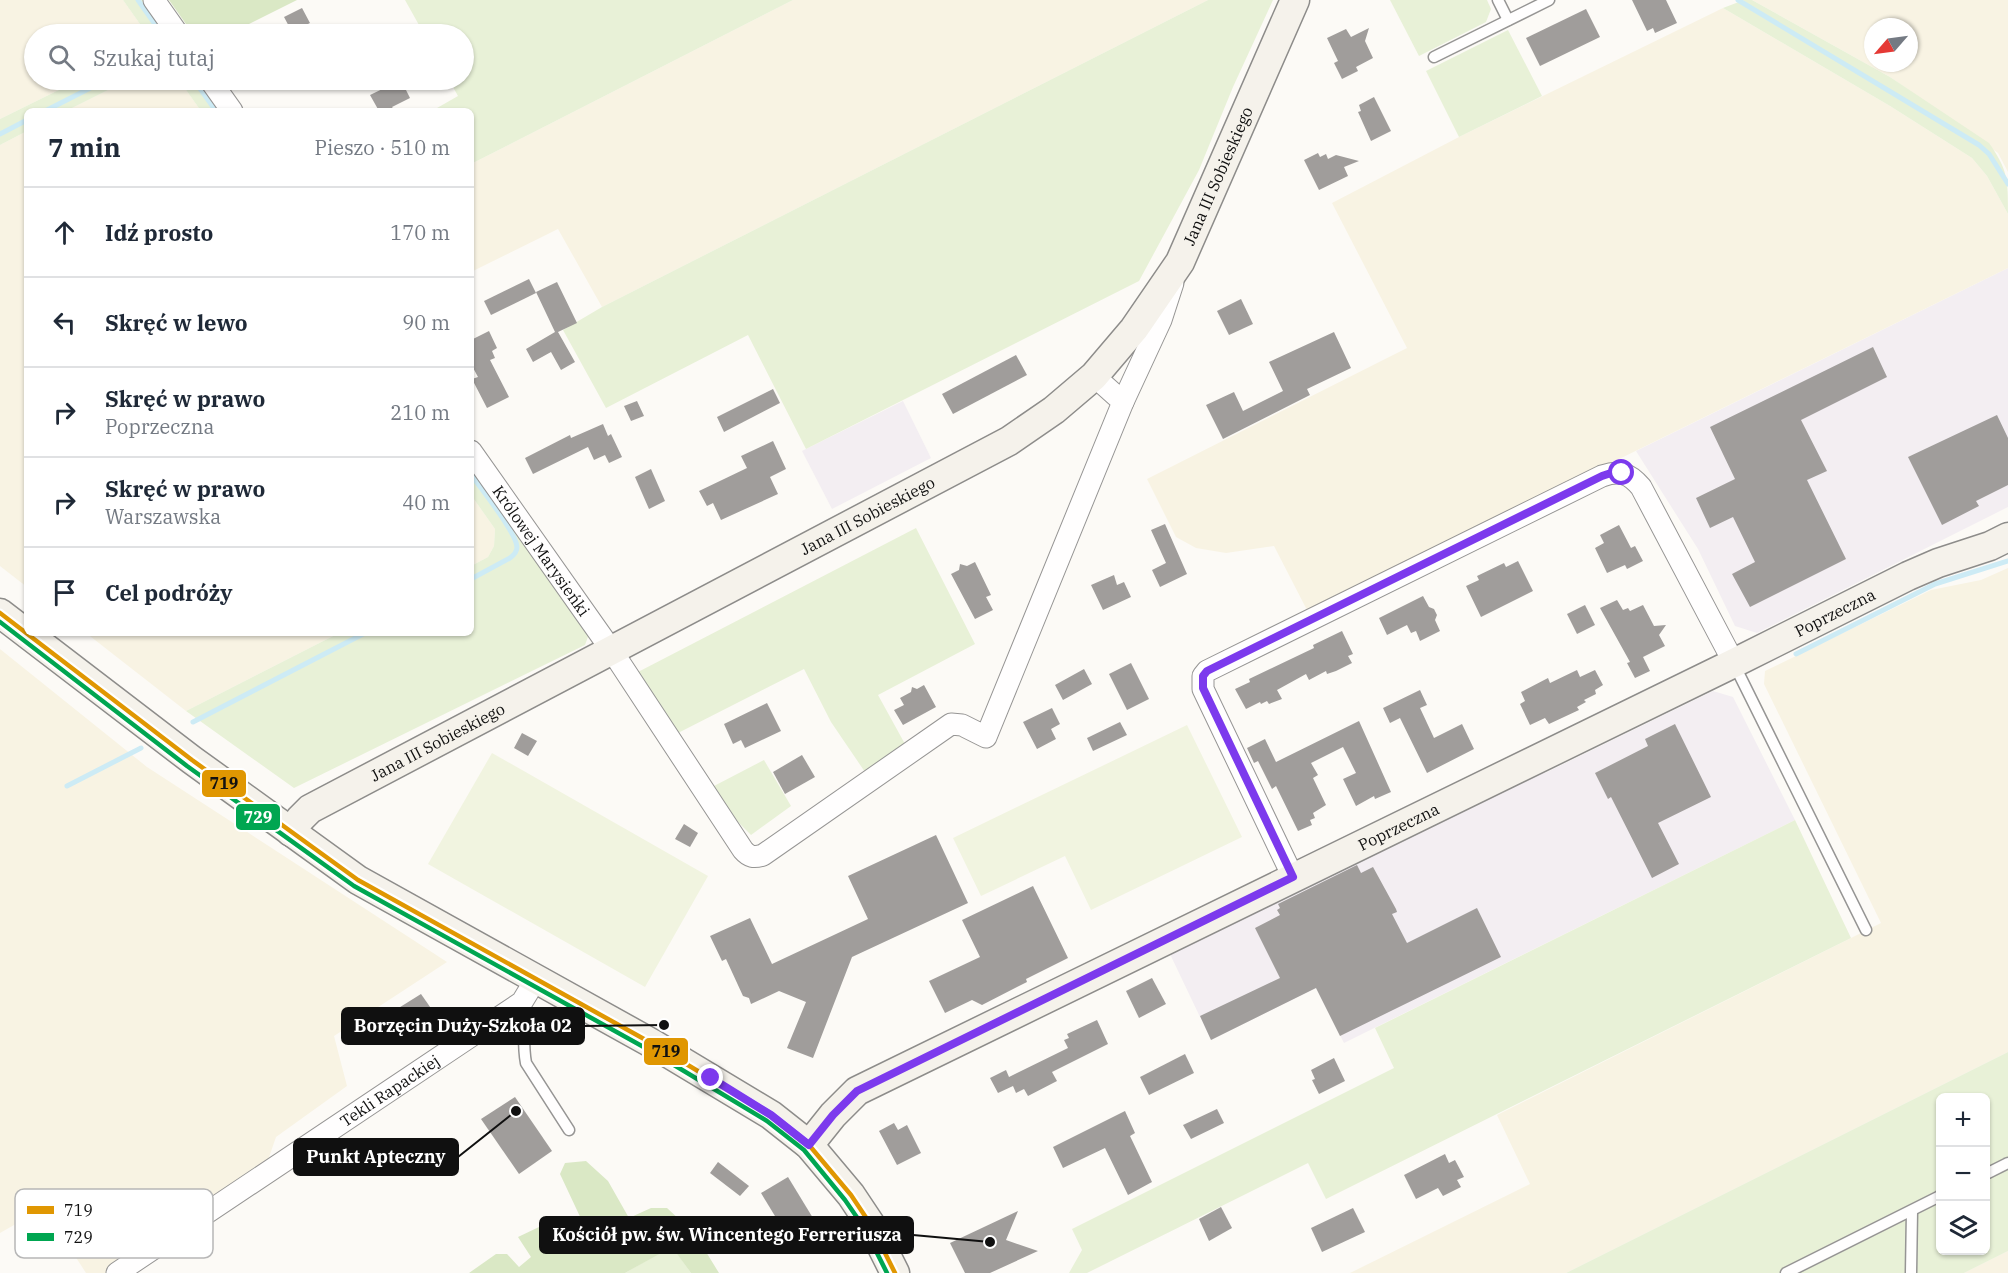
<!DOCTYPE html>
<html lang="pl">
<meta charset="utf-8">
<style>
:root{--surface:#fff;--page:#f2f2f3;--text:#1f2937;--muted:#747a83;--line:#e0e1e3}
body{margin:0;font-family:"IBM Plex Serif",serif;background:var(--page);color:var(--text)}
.controls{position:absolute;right:18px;bottom:18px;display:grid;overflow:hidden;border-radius:9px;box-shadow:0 2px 4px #0004}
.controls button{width:54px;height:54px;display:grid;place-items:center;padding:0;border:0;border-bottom:2px solid var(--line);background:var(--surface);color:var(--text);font:30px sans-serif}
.compass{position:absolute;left:1864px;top:18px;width:54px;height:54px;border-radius:50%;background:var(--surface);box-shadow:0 2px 4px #0004;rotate:242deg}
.stop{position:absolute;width:18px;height:18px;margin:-14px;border:4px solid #7c3aed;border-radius:50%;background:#fff}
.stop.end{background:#7c3aed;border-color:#fff;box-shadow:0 2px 6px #0008}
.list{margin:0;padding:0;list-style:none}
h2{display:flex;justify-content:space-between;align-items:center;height:78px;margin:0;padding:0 24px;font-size:26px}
h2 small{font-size:20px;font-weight:400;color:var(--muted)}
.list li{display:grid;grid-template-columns:39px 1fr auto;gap:18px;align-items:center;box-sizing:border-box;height:90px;padding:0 24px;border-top:2px solid var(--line)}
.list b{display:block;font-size:22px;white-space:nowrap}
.list p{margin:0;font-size:20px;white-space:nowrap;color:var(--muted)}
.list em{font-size:20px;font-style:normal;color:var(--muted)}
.icon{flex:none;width:33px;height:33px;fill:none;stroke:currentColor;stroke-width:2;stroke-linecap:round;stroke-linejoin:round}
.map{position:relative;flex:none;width:2008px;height:1273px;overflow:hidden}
.search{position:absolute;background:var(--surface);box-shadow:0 2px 4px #0004;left:24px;top:24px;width:450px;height:66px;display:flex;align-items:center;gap:15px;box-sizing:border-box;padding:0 21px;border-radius:33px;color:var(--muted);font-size:22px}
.panel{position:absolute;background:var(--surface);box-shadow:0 2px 4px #0004;left:24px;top:108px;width:450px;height:528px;border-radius:9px}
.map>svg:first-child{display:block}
.industrial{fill:#f3eef2}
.farmland{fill:#f8f3e3;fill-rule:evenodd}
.green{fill:#e8f1d7;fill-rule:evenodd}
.forest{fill:#dae8c5}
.pitch{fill:#f1f4e0}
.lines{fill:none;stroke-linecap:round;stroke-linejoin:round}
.stream{stroke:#cdebf5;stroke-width:5}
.building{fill:#a09d9b}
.lane-casing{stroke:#969594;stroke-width:13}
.street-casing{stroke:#969594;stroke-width:23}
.secondary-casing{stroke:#8d8c8a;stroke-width:31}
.lane{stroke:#fffefe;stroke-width:10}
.street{stroke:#fffefe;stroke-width:21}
.secondary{stroke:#f5f2eb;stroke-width:28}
.bus-1-casing{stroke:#fff;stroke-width:9}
.bus-2-casing{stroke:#fff;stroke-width:9}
.bus-1{stroke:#e09702;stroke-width:4.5}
.bus-2{stroke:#00a651;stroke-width:4.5}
.route{stroke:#7c3aed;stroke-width:8}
.labels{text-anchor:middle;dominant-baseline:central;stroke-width:6;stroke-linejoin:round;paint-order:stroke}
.street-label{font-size:16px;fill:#101010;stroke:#fff}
.key{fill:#fff;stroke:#b7b7b7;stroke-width:1.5}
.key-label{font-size:16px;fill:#101010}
.leader{fill:none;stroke:#101010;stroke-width:2}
.callout-dot{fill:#101010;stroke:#fff;stroke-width:2}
.callout{fill:#101010;stroke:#101010;stroke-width:2}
.callout-label{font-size:18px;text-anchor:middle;font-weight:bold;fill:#fff}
.line-badge{stroke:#fff;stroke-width:2}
.badge-label{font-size:16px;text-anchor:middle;font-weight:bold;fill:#fff}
.pale-badge-label{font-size:16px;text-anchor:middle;font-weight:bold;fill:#111}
</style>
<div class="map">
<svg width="2008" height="1273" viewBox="0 0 2008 1273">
<rect width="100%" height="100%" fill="#fcfaf6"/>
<!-- industrial -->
<g class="industrial">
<path d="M2008 268V507L1757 633 1735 626 1698 549 1636 451Z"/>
<path d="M903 401 931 458 832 509 802 451Z"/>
<path d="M1713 691 1733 697 1795 820 1344 1043 1316 988 1211 1040 1169 952 1543 771 1545 773Z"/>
</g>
<!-- farmland -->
<g class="farmland">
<path d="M0 0H123L147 34H34V80H79L0 119Z"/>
<path d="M793 0H1208L602 307 558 229 471 272V164Z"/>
<path d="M1752 0H2008V172L1998 153 1890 77ZM1873 27H1909V63H1873Z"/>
<path d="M1723 8 1890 106 1972 158 1987 176 2008 214V268L1308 612 1274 546 1226 553 1196 548 1176 537 1147 479 1407 348 1332 203 1459 137Z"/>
<path d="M128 80H179L201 111H66Z"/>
<path d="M27 131V587L0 566V145Z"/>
<path d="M471 495 495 529 494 546 488 557 471 566Z"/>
<path d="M2008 568V1052L1566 1273H1350L1530 1184 1497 1115 1881 923 1764 684 1765 671 1931 590 1981 580Z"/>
<path d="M86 633H339L186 711Z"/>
<path d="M0 649 147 767 447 962 334 1036 347 1086 276 1137 266 1166 105 1273H86L44 1208 0 1233Z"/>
<path d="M2008 1251V1273H1964Z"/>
</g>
<!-- green -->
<g class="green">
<path d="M123 0H145L169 34H147Z"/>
<path d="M405 0H793L471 164V111H439L437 108 458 96 449 80H464V34H424Z"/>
<path d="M1208 0H1273L1233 87 1199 170 1139 281 806 449 748 335 606 408 563 330 602 307Z"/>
<path d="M1390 0H1487L1491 9 1486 22 1419 56Z"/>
<path d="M1744 0H1752L1890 77 1989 143C2008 170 2008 180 2008 214L1987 176 1972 158 1890 106 1723 8Z"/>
<path d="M1508 30 1542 96 1459 137 1426 71Z"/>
<path d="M79 80H128L66 111H27V131L0 145V119Z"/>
<path d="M179 80H201L223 111H201Z"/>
<path d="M471 464 589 634 585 645 294 788 186 711 339 633H471V566L488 557 494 546 495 529 471 495Z"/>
<path d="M916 528 975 644 878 695 905 744 865 772 831 722 804 669 678 733 640 678 638 672Z"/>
<path d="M764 760 791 806 751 835 738 822 714 786Z"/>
<path d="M1795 820 1851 938 1326 1199 1308 1163 1087 1273H1069L1082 1250 1072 1229 1394 1068 1375 1028Z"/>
<path d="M2008 1052V1251L1964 1273H1566ZM1940 1098H1986V1250H1940Z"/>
<path d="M672 1246 691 1273H625Z"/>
</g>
<!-- forest -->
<g class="forest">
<path d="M169 0H297L229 34H193Z"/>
<path d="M586 1161 608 1181 629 1218 651 1208H667L695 1234 719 1273H691L672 1247 625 1273H469L496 1254H507L519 1267 531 1257 518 1237 539 1227 554 1238 575 1235 586 1246 595 1235 583 1223 560 1174 565 1163Z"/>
</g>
<!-- pitch -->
<g class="pitch">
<path d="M1187 725 1242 837 1091 910 1065 856 981 896 953 838Z"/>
<path d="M492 753 708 876 645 987 428 864Z"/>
</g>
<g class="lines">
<!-- stream -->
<g class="stream">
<path d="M138 0 162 34"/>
<path d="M1738 0 1979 145 1989 154 2008 184"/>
<path d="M194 80 216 111"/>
<path d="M45 111 106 80"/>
<path d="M0 134 27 120"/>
<path d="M471 474C481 489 516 532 517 547 517 552 514 555 510 558L471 579"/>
<path d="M1796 654 1935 584 2008 561"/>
<path d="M193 722 365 633"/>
<path d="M67 786 141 748"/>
</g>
</g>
<!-- building -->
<g class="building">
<path d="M1632 0H1666L1677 23 1655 33 1653 28 1647 31Z"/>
<path d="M302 8 310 23 292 32 284 17Z"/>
<path d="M1586 9 1600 37 1540 66 1526 38Z"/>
<path d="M1369 28 1365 41 1373 58 1356 67 1358 71 1342 79 1334 63 1338 61 1327 38 1346 29 1351 37Z"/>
<path d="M401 80 410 98 392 107 395 111H379L370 95Z"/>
<path d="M1374 97 1391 131 1371 141 1358 112 1361 111 1359 105Z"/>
<path d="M1318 153 1320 157 1326 154 1328 159 1336 155 1359 161 1344 167 1348 176 1319 190 1304 160Z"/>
<path d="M529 279 536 293 491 315 484 301Z"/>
<path d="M557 282 577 323 558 332 575 362 561 370 551 352 533 362 526 349 555 332 536 292Z"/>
<path d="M1241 299 1253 324 1229 335 1217 311Z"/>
<path d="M489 331 497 348 492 351 495 358 490 360 509 397 487 408 472 379 478 377 471 364V340Z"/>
<path d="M1334 332 1351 368 1307 389 1310 395 1223 439 1206 405 1234 392 1243 411 1283 391 1269 362Z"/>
<path d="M1873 347 1887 377 1801 420 1827 471 1807 480 1846 559 1750 607 1732 574 1755 562 1733 517 1710 528 1696 498 1735 479 1710 427Z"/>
<path d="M1016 355 1027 375 953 414 942 394Z"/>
<path d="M773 389 780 403 724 432 717 417Z"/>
<path d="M637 401 644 416 631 421 624 406Z"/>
<path d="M1997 415 2008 438V485L1976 501 1979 506 1942 525 1908 457Z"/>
<path d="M603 424 608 436 611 434 622 457 609 463 605 455 594 460 588 447 533 474 525 458 570 435 571 438Z"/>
<path d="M773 441 786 469 770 477 778 494 721 520 713 503 707 506 699 491 747 468 741 456Z"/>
<path d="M651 469 665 501 649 509 635 477Z"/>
<path d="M1165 524 1187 574 1160 587 1152 570 1166 563 1151 530Z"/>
<path d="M1619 525 1631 548 1635 546 1643 561 1627 569 1625 565 1607 573 1595 548 1604 543 1600 535Z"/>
<path d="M1518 561 1533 591 1481 617 1466 586 1479 580 1477 576 1504 563 1506 567Z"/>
<path d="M975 562 991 595 986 597 993 610 975 619 951 574 959 570 960 564 967 566Z"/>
<path d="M1114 575 1117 585 1124 582 1131 597 1103 610 1091 585Z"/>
<path d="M1423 596 1429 607 1434 609 1437 615 1435 620 1440 631 1420 641 1416 631 1411 633 1407 625 1387 635 1379 618Z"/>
<path d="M1617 600 1623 610 1628 608 1630 611 1643 605 1654 626 1666 625 1659 635 1665 646 1643 657 1650 671 1635 678 1627 663 1630 662 1600 608Z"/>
<path d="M1585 605 1595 625 1577 634 1567 614Z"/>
<path d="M1342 631 1353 654 1348 656 1352 663 1336 671 1327 674 1326 671 1309 680 1306 674 1277 690 1282 699 1269 704 1267 701 1261 704 1260 702 1246 709 1235 689 1250 682 1249 679 1314 648 1313 645Z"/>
<path d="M1131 663 1149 699 1127 710 1109 674Z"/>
<path d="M1084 669 1092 684 1063 700 1055 685Z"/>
<path d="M1577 670 1580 677 1595 670 1603 685 1595 690 1596 694 1584 700 1586 702 1577 707 1579 710 1549 724 1545 718 1530 725 1520 704 1525 701 1521 692 1548 678 1550 683Z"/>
<path d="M924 685 936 707 903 725 894 710 904 705 900 698 911 692 912 687 917 689Z"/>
<path d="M1420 690 1427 705 1420 708 1434 738 1462 724 1474 749 1427 773 1400 718 1390 723 1383 708Z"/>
<path d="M767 703 781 731 745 748 741 740 733 744 724 724Z"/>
<path d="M1052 708 1060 724 1051 729 1056 739 1037 749 1023 722Z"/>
<path d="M1359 721 1391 792 1375 799 1374 796 1356 806 1343 779 1356 773 1343 747 1311 763 1318 775 1313 778 1326 805 1313 813 1315 818 1310 820 1312 825 1298 831 1276 786 1272 789 1258 761 1254 763 1247 748 1265 739 1276 762Z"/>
<path d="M1120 722 1127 735 1093 751 1087 738Z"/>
<path d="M1675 724 1711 797 1658 823 1679 864 1652 878 1611 797 1608 799 1595 773 1648 746 1645 739Z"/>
<path d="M522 733 537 741 528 756 514 748Z"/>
<path d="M802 755 815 777 785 794 773 772Z"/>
<path d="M684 824 698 833 690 847 675 839Z"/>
<path d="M936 835 968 903 852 957 813 1058 787 1048 806 1002 779 991 751 1004 749 998 743 996 726 959 722 961 710 936 750 918 772 964 868 919 848 876Z"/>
<path d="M1357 865 1361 873 1373 867 1396 909 1397 912 1392 914 1407 943 1477 908 1501 957 1340 1036 1316 988 1211 1040 1200 1016 1280 978 1255 928 1280 915 1277 910 1280 908 1278 904Z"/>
<path d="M1033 886 1068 958 1026 979 1027 982 982 1005 972 1000 945 1013 929 981 980 957 962 920Z"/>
<path d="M1152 978 1166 1004 1139 1018 1126 991Z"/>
<path d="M421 994 435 1014 394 1040 381 1019Z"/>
<path d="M1097 1020 1108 1044 1052 1072 1057 1081 1028 1096 1024 1089 1016 1093 1013 1086 998 1093 990 1078 1006 1070 1009 1077 1068 1048 1064 1040 1069 1038 1067 1034Z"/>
<path d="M1185 1054 1194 1073 1149 1095 1140 1077Z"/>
<path d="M1334 1058 1345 1081 1319 1094 1312 1080 1315 1079 1311 1070Z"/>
<path d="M515 1097 552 1151 519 1174 481 1119Z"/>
<path d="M1217 1109 1224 1123 1191 1139 1183 1125Z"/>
<path d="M1125 1111 1135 1133 1130 1136 1152 1182 1128 1195 1105 1148 1063 1168 1053 1147Z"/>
<path d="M894 1123 898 1130 907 1125 921 1153 897 1165 879 1131Z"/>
<path d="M1445 1154 1449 1163 1455 1160 1464 1177 1457 1180 1461 1187 1443 1196 1438 1188 1416 1199 1404 1175Z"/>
<path d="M718 1162 749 1186 740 1196 710 1173Z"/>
<path d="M788 1177 816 1223 789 1239 761 1193Z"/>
<path d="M1221 1207 1232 1228 1209 1241 1199 1219Z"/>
<path d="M1353 1208 1365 1232 1322 1252 1311 1228Z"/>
<path d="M1018 1211 1006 1240 1038 1251 990 1273H965L950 1243Z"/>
</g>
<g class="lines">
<defs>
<g id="lane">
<path d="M1498 0 1508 20"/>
<path d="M1434 57 1549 0"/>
<path d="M1734 664 1866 930"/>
<path d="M522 1002C526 1022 522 1043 526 1063L569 1130"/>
<path d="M1986 1174 2008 1163"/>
<path d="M1786 1273 1940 1196"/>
<path d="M1911 1273 1912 1211"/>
</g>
<g id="street">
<path d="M154 0 178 34"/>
<path d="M210 80 232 111"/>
<path d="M1123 402 1161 320 1173 283"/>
<path id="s1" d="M471 451 612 651 743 850C749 857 754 858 763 855L951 724 962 725 986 737 1123 402 1094 376"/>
<path d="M1293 877 1203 689V676L1207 671 1602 476C1620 470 1629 473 1641 487L1734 663"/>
<path id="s2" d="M117 1273 522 1002 536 979"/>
</g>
<g id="secondary">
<path d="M0 613 192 760 358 880 653 1044 771 1115 809 1145 851 1195 871 1225 895 1273"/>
<path id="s3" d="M291 832 300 819 310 809 1009 441 1054 410 1094 376 1134 329 1180 262 1295 0"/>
<path id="s4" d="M809 1145 833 1115 857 1091 1734 663 1908 576 1938 563 1990 546 2008 537"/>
</g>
</defs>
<!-- lane casing -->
<use href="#lane" class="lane-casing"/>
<!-- street casing -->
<use href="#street" class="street-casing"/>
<!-- secondary casing -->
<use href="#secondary" class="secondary-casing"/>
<!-- lane -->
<use href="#lane" class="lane"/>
<!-- street -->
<use href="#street" class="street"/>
<!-- secondary -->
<use href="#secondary" class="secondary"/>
<defs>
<path id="bus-1" d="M0 613 192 760 358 880 653 1044 771 1115 809 1145 851 1195 871 1225 895 1273"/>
<path id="bus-2" d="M0 622 187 766 354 886 649 1050 767 1121 804 1150 845 1200 865 1229 887 1273"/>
</defs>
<!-- bus-1 casing -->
<use href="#bus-1" class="bus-1-casing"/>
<!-- bus-2 casing -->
<use href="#bus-2" class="bus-2-casing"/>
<!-- bus-1 -->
<use href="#bus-1" class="bus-1"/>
<!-- bus-2 -->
<use href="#bus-2" class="bus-2"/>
</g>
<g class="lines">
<!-- route -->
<path class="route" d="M711 1078 771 1115 809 1145 833 1115 857 1091 1293 877 1203 688V676L1207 671 1602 476 1614 472 1622 473"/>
</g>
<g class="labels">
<!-- street labels -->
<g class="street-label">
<text stroke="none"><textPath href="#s3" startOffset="1164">Jana III Sobieskiego</textPath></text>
<text stroke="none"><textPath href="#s3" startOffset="660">Jana III Sobieskiego</textPath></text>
<text stroke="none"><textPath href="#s1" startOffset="122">Królowej Marysieńki</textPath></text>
<text stroke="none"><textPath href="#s4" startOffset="1161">Poprzeczna</textPath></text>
<text stroke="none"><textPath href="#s3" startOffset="174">Jana III Sobieskiego</textPath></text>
<text stroke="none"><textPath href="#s4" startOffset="675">Poprzeczna</textPath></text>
<text stroke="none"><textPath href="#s2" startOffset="328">Tekli Rapackiej</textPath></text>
</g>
</g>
<!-- legend -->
<rect x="15" y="1189" width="198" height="69" rx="9" class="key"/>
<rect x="27" y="1206" width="27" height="8" fill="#e09702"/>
<rect x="27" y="1233" width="27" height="8" fill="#00a651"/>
<g class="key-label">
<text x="64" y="1216">719</text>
<text x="64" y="1243">729</text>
</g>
<!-- callouts -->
<path class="leader" d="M664 1025L584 1026M516 1111L458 1157M990 1242L913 1235"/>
<g class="callout-dot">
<circle cx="664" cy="1025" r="6"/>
<circle cx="516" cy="1111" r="6"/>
<circle cx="990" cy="1242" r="6"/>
</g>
<g class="callout">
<rect x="342" y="1008" width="242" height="36" rx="6"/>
<rect x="294" y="1139" width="164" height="36" rx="6"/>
<rect x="540" y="1217" width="373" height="36" rx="6"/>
</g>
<g class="callout-label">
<text x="463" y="1032">Borzęcin Duży-Szkoła 02</text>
<text x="376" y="1163">Punkt Apteczny</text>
<text x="727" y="1241">Kościół pw. św. Wincentego Ferreriusza</text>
</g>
<g class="line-badge">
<rect x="201" y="769" width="46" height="29" rx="6" fill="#e09702"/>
<rect x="235" y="803" width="46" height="28" rx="6" fill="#00a651"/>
<rect x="643" y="1037" width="46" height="29" rx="6" fill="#e09702"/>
</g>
<g class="badge-label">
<text x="258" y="823">729</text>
</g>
<g class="pale-badge-label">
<text x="224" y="789">719</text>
<text x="666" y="1057">719</text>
</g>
</svg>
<div class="controls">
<button>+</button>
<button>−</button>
<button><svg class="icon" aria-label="layers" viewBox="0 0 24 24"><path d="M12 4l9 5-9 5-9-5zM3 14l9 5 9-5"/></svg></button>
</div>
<svg class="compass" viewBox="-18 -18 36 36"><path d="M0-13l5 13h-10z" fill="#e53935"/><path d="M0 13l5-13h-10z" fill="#747a83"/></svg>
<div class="stop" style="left:1622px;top:473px"></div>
<div class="stop end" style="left:711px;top:1078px"></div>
<div class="search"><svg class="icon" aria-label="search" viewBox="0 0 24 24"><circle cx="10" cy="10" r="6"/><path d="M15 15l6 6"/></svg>Szukaj tutaj</div>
<section class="panel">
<h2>7 min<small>Pieszo · 510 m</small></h2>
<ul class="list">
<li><svg class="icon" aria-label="ahead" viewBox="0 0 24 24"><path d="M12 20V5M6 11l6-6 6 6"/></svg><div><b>Idź prosto</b></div><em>170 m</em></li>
<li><svg class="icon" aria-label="left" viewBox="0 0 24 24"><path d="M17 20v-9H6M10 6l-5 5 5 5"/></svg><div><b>Skręć w lewo</b></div><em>90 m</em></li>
<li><svg class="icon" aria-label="right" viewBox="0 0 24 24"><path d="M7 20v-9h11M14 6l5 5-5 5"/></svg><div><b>Skręć w prawo</b><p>Poprzeczna</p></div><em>210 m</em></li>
<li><svg class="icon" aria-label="right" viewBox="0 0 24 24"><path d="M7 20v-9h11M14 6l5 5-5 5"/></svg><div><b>Skręć w prawo</b><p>Warszawska</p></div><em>40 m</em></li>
<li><svg class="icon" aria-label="arrive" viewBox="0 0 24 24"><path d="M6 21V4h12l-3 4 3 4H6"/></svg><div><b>Cel podróży</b></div></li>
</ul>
</section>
</div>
